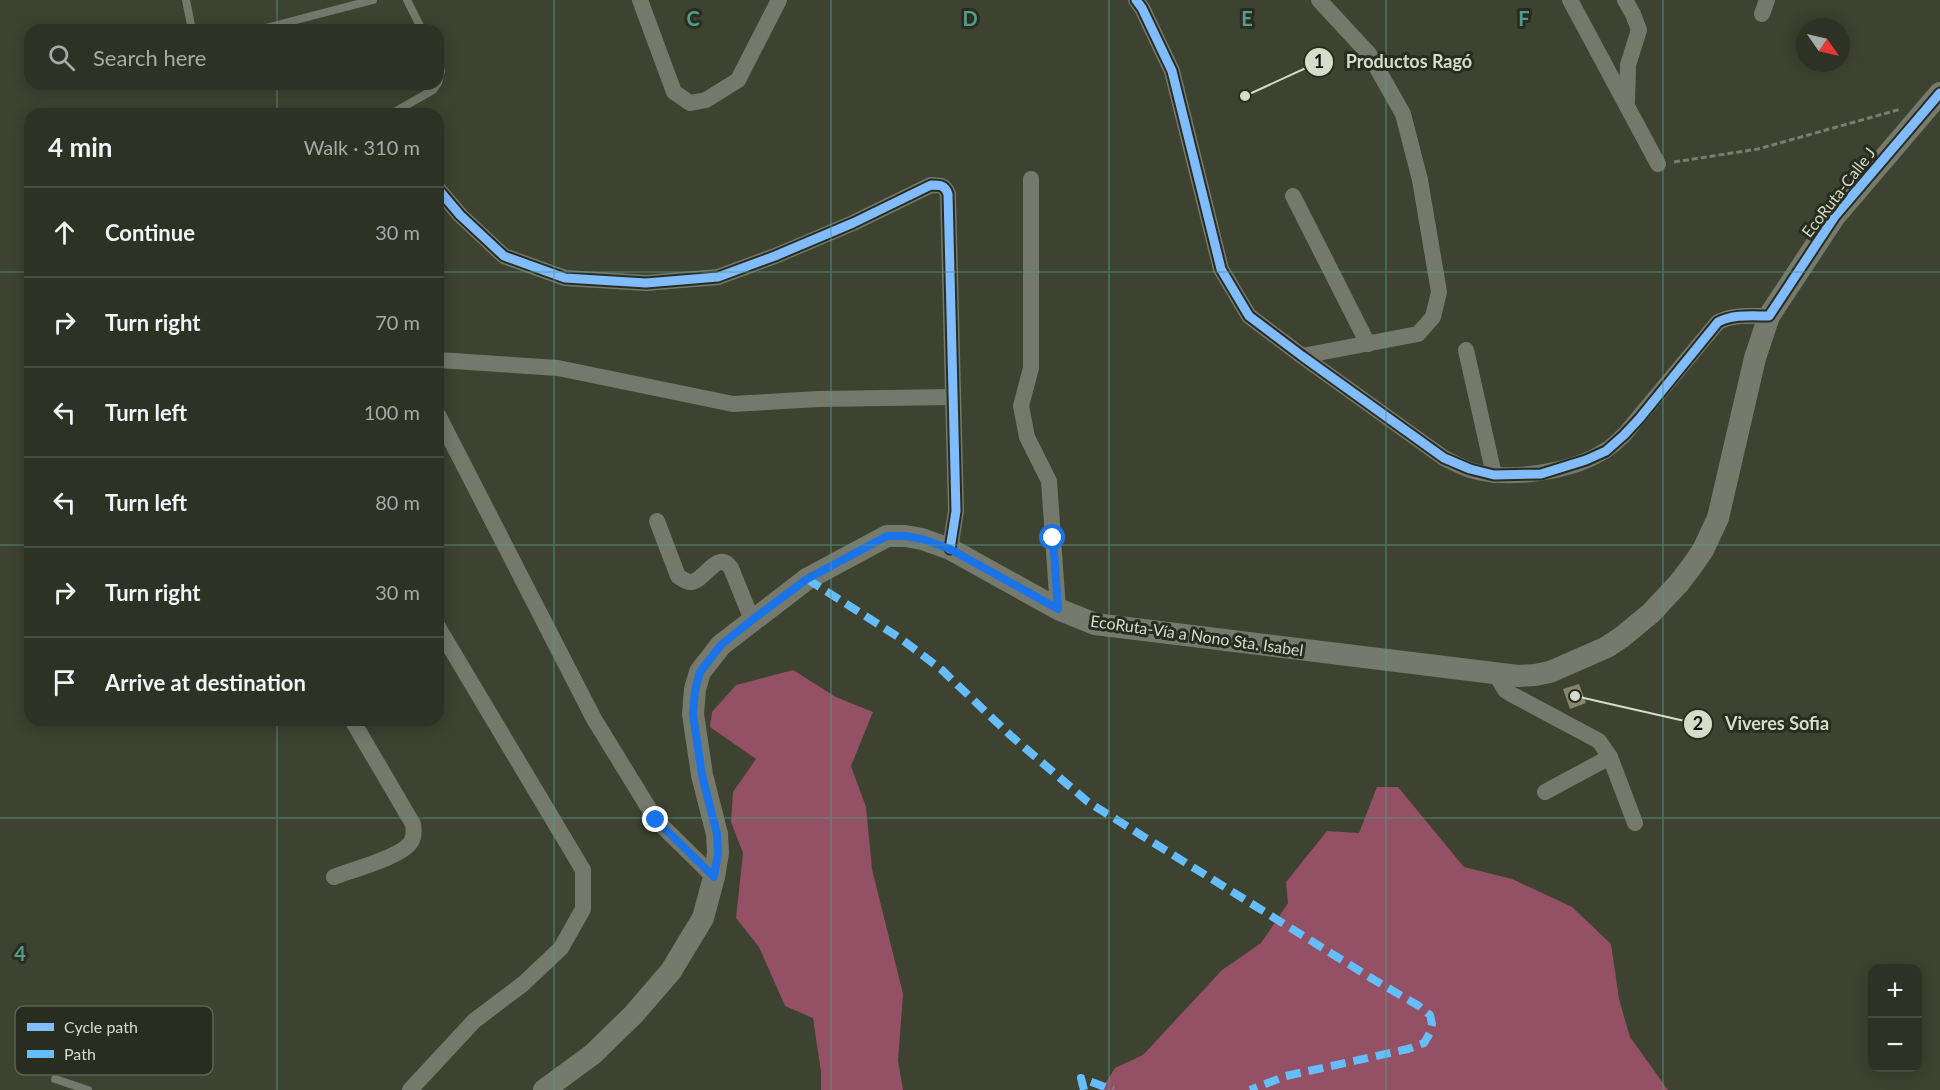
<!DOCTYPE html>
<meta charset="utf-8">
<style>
:root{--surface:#2e3224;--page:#3a3e31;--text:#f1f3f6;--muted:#a7aaa6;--line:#494d41}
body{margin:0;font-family:Lato,sans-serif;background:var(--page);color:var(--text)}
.controls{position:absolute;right:18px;bottom:18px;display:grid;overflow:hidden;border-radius:12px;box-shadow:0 3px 15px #0003}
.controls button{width:54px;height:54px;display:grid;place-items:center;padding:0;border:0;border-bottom:2px solid var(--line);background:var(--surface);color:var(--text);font:30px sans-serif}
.compass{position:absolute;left:1796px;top:18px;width:54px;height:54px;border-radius:50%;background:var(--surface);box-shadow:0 3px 15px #0003;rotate:124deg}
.stop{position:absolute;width:18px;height:18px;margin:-14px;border:4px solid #1a73e8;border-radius:50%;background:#fff}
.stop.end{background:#1a73e8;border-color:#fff;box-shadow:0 2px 6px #0008}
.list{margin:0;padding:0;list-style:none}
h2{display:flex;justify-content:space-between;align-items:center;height:78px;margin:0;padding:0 24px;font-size:26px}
h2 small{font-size:20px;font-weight:400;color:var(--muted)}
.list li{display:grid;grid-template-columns:39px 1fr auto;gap:18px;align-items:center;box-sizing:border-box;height:90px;padding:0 24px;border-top:2px solid var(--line)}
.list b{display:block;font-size:22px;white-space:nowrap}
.list em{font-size:20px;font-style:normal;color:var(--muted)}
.icon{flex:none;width:33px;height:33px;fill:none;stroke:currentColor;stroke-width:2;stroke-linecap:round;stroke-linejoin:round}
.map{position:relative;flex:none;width:1940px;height:1090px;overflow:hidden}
.search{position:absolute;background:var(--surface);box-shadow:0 3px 15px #0003;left:24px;top:24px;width:420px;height:66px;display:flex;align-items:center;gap:15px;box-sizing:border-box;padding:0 21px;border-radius:18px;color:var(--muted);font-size:22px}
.panel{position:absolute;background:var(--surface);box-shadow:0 3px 15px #0003;left:24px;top:108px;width:420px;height:618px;border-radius:18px}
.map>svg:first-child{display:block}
.forest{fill:#945064}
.building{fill:#87866d}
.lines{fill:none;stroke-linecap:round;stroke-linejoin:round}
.path{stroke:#7a7e72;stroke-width:3;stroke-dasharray:6 3;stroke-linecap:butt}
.lane{stroke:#75796c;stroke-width:8}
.street{stroke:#75796c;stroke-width:16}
.secondary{stroke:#767a6c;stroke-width:22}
.quiet{stroke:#66bdfb;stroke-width:8;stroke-dasharray:15 8;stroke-linecap:butt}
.cycleway-casing{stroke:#292d1f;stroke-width:13}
.cycleway{stroke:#80bcff;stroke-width:9}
.route{stroke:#1a73e8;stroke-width:8}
.grid{fill:none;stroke:#559a8e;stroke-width:1.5;stroke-opacity:0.55}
.labels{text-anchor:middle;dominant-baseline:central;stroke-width:6;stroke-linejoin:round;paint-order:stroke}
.street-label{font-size:16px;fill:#d7dcca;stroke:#292d1f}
.key{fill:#292d1f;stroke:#5d6252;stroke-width:1.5}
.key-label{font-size:16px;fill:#d7dcca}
.grid-label{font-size:20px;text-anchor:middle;font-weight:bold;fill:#559a8e;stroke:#292d1f;stroke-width:6;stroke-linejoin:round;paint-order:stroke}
.leader{fill:none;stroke:#d7dcca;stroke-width:2}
.callout-dot{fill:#d7dcca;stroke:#292d1f;stroke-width:2}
.mark-label{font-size:18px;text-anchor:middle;font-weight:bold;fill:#111}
.callout-label{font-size:18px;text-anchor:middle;font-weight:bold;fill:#d7dcca;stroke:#292d1f;stroke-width:6;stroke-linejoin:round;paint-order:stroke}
</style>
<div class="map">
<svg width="1940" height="1090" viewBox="0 0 1940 1090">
<rect width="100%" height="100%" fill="#3e4230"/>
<!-- forest -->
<g class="forest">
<path d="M793 670 836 697 873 712 851 766 866 807 872 869 903 994 898 1061 903 1090H821V1072L813 1018 785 1006 759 947 736 918 743 853 731 822 733 792 756 759 710 727 712 712 736 685Z"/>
<path d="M1377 787H1398L1464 867 1512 879 1572 907 1611 944 1619 999 1630 1037 1668 1090H1101L1115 1068 1143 1055 1222 970 1261 943 1288 903 1286 882 1327 831 1359 833Z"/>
</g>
<!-- building -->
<path class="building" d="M1579 684 1586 703 1570 709 1563 689Z"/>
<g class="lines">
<!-- path -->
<path class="path" d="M1674 162 1758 149 1901 109"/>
<!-- lane -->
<g class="lane">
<path d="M186 0 192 30"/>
<path d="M407 0 422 30"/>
<path d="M258 30 373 0"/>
<path d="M438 64 441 71 438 83"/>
<path d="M391 114 433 90 437 84"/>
<path d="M55 1079 88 1090"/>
</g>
<!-- street -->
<g class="street">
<path d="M640 0 674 92 690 103 706 100 738 80 779 0"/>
<path d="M1136 0 1142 8 1172 71 1221 269 1249 316 1302 356 1444 458C1452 462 1461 467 1470 470 1508 482 1573 472 1606 450 1613 446 1618 440 1624 435L1718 322C1734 314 1751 316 1769 316"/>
<path d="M1570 0 1658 164"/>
<path d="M1625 0 1633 14 1639 30 1628 65 1627 102"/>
<path d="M1762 14 1767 0"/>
<path d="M1031 179V368L1021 406 1027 437 1049 481 1058 609"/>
<path d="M438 189 460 215 504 256 565 278 646 283 718 277 775 256 853 223 931 185C940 185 945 185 948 194L956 511 950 549"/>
<path d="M1293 196 1368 344"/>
<path d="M1466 350 1494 475"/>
<path d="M1302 356 1418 334 1433 317 1439 292 1420 180 1403 114 1369 54 1319 0"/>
<path d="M438 360 558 368 733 404 819 399 953 397"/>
<path d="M438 415 594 719 656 820 714 877"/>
<path d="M657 521 678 576C682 579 686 582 691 582 706 580 717 549 731 568L752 620"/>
<path d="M1495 673 1505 690 1511 694 1599 741 1610 757 1635 823"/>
<path d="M1545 792 1610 757"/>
<path d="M334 877C351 870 402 857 411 842 414 837 414 830 413 824L352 720"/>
<path d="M410 1090 474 1021 523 984 561 948 583 909V870L438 627"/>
</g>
<!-- secondary -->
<path class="secondary" d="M544 1090 593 1054 634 1014 671 971 703 918 714 877 718 853 717 834 702 775 693 714 695 689 700 672 721 645 807 579 887 536H905L922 539 950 549 1058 609 1095 624 1518 676 1535 675 1550 672 1607 647 1622 637 1651 613 1679 583 1692 566 1703 550 1718 518 1755 358 1769 316 1835 216 1940 93"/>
<!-- quiet -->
<g class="quiet">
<path d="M807 579 900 638 942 670 1010 735 1088 802 1371 978 1419 1006 1430 1015 1432 1024 1430 1033 1424 1043 1408 1049 1286 1076 1250 1090"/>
<path d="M1084 1090 1081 1078 1113 1090"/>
</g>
<defs>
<g id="cycleway">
<path d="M1136 0 1142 8 1172 71 1221 269 1249 316 1302 356 1444 458 1470 469 1494 475 1541 474 1586 460 1606 451 1624 435 1639 419 1718 322C1734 314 1751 316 1769 316L1835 216 1940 93"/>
<path d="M438 189 460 215 504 256 565 278 646 283 718 277 775 256 853 223 931 185C940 185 945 185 948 194L956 511 950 549"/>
</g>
</defs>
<!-- cycleway casing -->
<use href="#cycleway" class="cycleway-casing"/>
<!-- cycleway -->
<use href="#cycleway" class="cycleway"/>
</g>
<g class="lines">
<!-- route -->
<path class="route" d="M656 820 714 877 718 853 717 834 702 775 693 714 695 690 700 672 721 645 752 620 807 579 887 536H905L922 539 950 549 1058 609 1053 538"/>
</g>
<!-- grid -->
<path class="grid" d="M277 0V30M554 0V1090M831 0V1090M1109 0V1090M1386 0V1090M1663 0V1090M277 84V114M0 272H30M438 272H1940M0 545H30M438 545H1940M277 720V1090M0 818H1940"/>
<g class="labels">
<!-- street labels -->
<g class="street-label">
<text transform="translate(1838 192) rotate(-52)">EcoRuta-Calle J</text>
<text transform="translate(1197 635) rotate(8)">EcoRuta-Vía a Nono Sta. Isabel</text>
</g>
</g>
<!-- legend -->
<rect x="15" y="1006" width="198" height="69" rx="9" class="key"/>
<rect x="27" y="1023" width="27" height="8" fill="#80bcff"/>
<rect x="27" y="1050" width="27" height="8" fill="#66bdfb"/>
<g class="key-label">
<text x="64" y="1033">Cycle path</text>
<text x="64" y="1060">Path</text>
</g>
<g class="grid-label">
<text x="693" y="26">C</text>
<text x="970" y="26">D</text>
<text x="1247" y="26">E</text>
<text x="1524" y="26">F</text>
<text x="20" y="961">4</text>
</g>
<!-- callouts -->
<path class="leader" d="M1245 96L1319 62M1575 696L1698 724"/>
<g class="callout-dot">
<circle cx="1245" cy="96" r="6"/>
<circle cx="1575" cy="696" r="6"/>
<circle cx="1319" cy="62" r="15"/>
<circle cx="1698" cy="724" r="15"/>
</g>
<g class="mark-label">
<text x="1319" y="68">1</text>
<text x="1698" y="730">2</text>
</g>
<g class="callout-label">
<text x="1409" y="68">Productos Ragó</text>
<text x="1777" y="730">Viveres Sofia</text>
</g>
</svg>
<div class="controls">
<button>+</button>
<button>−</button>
</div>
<svg class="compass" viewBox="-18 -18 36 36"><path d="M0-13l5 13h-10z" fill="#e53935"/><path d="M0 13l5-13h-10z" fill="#a7aaa6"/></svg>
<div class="stop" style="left:1053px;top:538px"></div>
<div class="stop end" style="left:656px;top:820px"></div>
<div class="search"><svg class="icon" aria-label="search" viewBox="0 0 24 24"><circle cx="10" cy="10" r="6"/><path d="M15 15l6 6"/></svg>Search here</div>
<section class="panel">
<h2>4 min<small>Walk · 310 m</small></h2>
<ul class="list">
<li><svg class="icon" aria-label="ahead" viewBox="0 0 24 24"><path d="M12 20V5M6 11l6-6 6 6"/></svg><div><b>Continue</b></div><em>30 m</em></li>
<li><svg class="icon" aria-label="right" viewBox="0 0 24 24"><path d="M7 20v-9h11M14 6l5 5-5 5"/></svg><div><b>Turn right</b></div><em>70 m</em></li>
<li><svg class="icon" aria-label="left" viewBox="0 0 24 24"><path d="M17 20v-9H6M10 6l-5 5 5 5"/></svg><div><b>Turn left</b></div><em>100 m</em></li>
<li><svg class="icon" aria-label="left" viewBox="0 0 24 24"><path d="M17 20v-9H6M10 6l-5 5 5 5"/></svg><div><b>Turn left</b></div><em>80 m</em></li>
<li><svg class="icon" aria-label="right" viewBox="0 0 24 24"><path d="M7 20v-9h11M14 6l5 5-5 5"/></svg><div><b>Turn right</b></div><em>30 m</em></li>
<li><svg class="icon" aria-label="arrive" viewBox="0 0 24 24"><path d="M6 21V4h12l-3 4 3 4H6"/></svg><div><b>Arrive at destination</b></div></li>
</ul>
</section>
</div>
